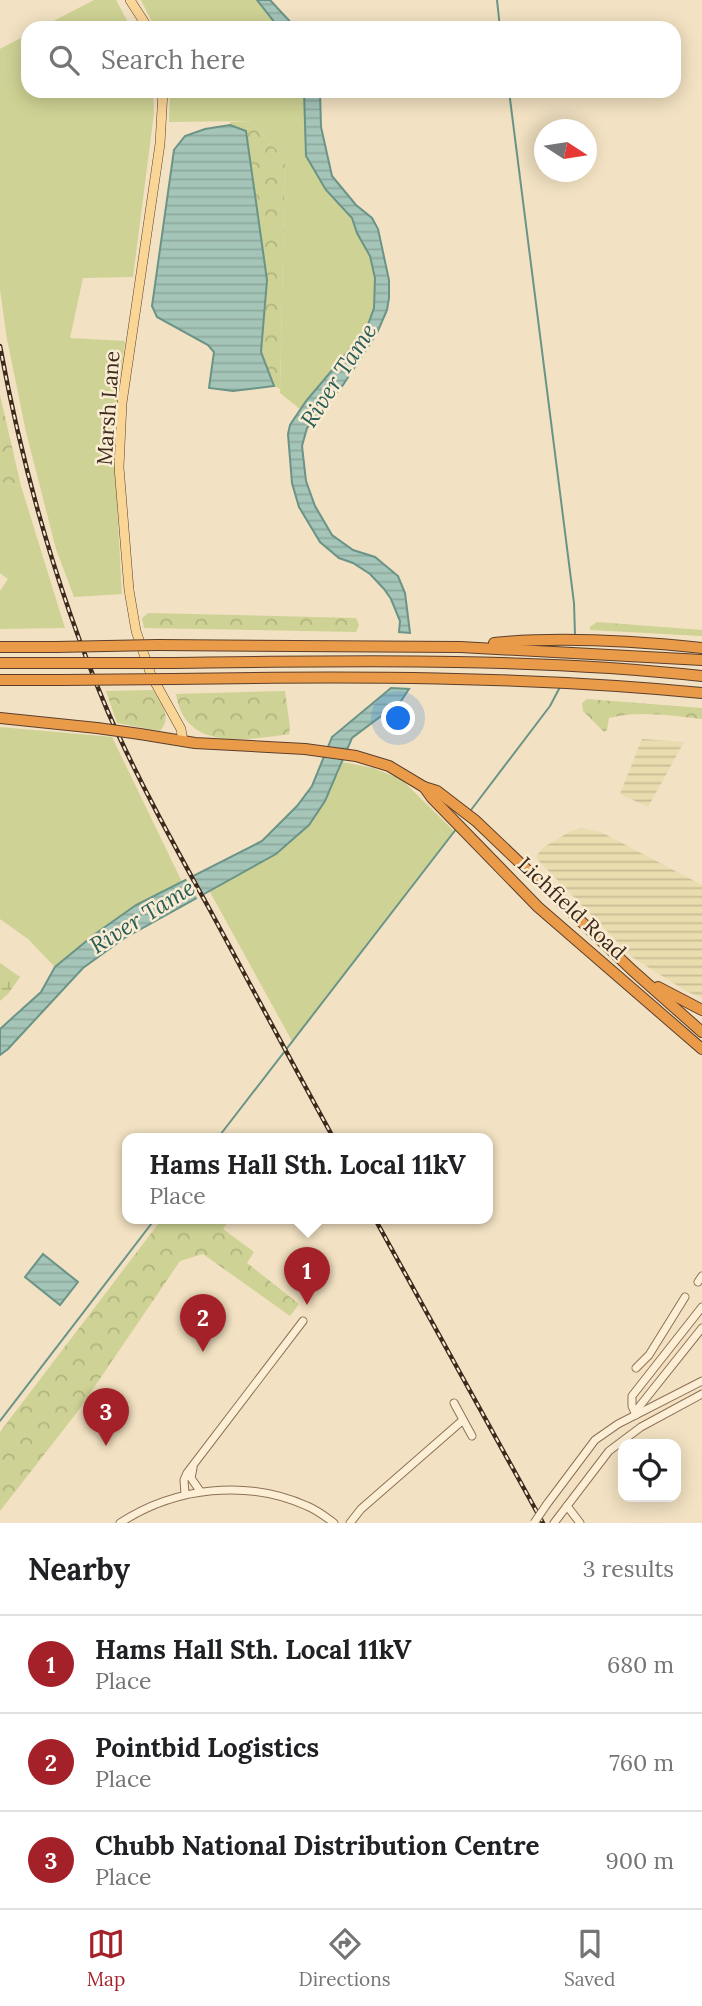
<!DOCTYPE html>
<style>
:root{--surface:#fff;--page:#f6f6f6;--text:#202124;--muted:#757577;--line:#e0e0e0;--accent:#a42129}
body{margin:0;font-family:Lora,serif;background:var(--page);color:var(--text)}
.controls{position:absolute;right:21px;bottom:21px;display:grid;overflow:hidden;border-radius:14px;box-shadow:0 4px 18px #0003}
.controls button{width:63px;height:63px;display:grid;place-items:center;padding:0;border:0;border-bottom:2px solid var(--line);background:var(--surface);color:var(--text);font:35px sans-serif}
.compass{position:absolute;left:534px;top:119px;width:63px;height:63px;border-radius:50%;background:var(--surface);box-shadow:0 4px 18px #0003;rotate:102deg}
.you{position:absolute;left:399px;top:719px;width:24px;height:24px;margin:-18px;border:5px solid #fff;border-radius:50%;background:#1a73e8;box-shadow:0 0 0 10px #1a73e833}
.badge{display:grid;place-items:center;width:46px;height:46px;border-radius:50%;background:var(--accent);color:#fff;font-size:23px;font-weight:700}
.pin{position:absolute;translate:-50% -58px;filter:drop-shadow(0 2px 4px #0008)}
.pin::after{content:'';position:absolute;top:37px;width:24px;height:21px;background:inherit;clip-path:polygon(0 0,100% 0,50% 100%)}
.popup{position:absolute;left:122px;top:1133px;width:371px;height:91px;box-sizing:border-box;display:grid;place-content:center;border-radius:14px;background:var(--surface);filter:drop-shadow(0 2px 5px #0005);font-size:23px;white-space:nowrap;color:var(--muted)}
.popup b{font-size:26px;color:var(--text)}
.popup::after{content:'';position:absolute;left:50%;top:100%;margin-left:-14px;border:14px solid transparent;border-top-color:var(--surface)}
.list{margin:0;padding:0;list-style:none}
h2{display:flex;justify-content:space-between;align-items:center;height:91px;margin:0;padding:0 28px;font-size:30px}
h2 small{font-size:23px;font-weight:400;color:var(--muted)}
.list li{display:grid;grid-template-columns:46px 1fr auto;gap:21px;align-items:center;box-sizing:border-box;height:98px;padding:0 28px;border-top:2px solid var(--line)}
.list b{display:block;font-size:26px;white-space:nowrap}
.list p{margin:0;font-size:23px;white-space:nowrap;color:var(--muted)}
.list em{font-size:23px;font-style:normal;color:var(--muted)}
.icon{flex:none;width:38px;height:38px;fill:none;stroke:currentColor;stroke-width:2;stroke-linecap:round;stroke-linejoin:round}
.map{position:relative;flex:none;width:702px;height:1523px;overflow:hidden}
.search{position:absolute;background:var(--surface);box-shadow:0 4px 18px #0003;left:21px;right:21px;top:21px;height:77px;display:flex;align-items:center;gap:18px;box-sizing:border-box;padding:0 24px;border-radius:21px;color:var(--muted);font-size:26px}
.sheet{height:385px;background:var(--surface)}
nav{display:flex;justify-content:space-around;align-items:center;box-sizing:border-box;height:98px;border-top:2px solid var(--line);background:var(--surface);font-size:19px;color:var(--muted)}
nav a{display:grid;justify-items:center;gap:4px}
nav .on{color:var(--accent)}
.map>svg:first-child{display:block}
.farmland{fill:url(#farmland-rules)}
.grass{fill:#ced294}
.forest{fill:url(#forest-crowns)}
.wetland{fill:url(#wetland-marsh)}
.water{fill:url(#water-rules);stroke:#6a9487;stroke-width:2}
.pier{fill:#f2e1c2}
.lines{fill:none;stroke-linecap:round;stroke-linejoin:round}
.stream{stroke:#6a9487;stroke-width:2}
.minor-casing{stroke:#8e7157;stroke-width:9}
.major-casing{stroke:#5c3f2c;stroke-width:10}
.highway-casing{stroke:#5c3f2c;stroke-width:12}
.minor{stroke:#fcefd6;stroke-width:7}
.major{stroke:#f9d596;stroke-width:9}
.highway{stroke:#ea9b4a;stroke-width:10}
.rail-casing{stroke:#3d2a1d;stroke-width:4.5}
.rail{stroke:#f9ecd2;stroke-width:2;stroke-dasharray:5;stroke-linecap:butt}
.minor-bridge-casing{stroke:#8e7157;stroke-width:9;stroke-linecap:butt}
.highway-bridge-casing{stroke:#5c3f2c;stroke-width:12;stroke-linecap:butt}
.minor-bridge{stroke:#fcefd6;stroke-width:7}
.highway-bridge{stroke:#ea9b4a;stroke-width:10}
.labels{text-anchor:middle;dominant-baseline:central;stroke-width:5;stroke-linejoin:round;paint-order:stroke}
.street-label{font-size:21px;fill:#3d2a1d;stroke:#f9ecd2}
.water-label{font-size:23px;font-style:italic;fill:#2a5e58;stroke:#f9ecd2}
</style>
<div class="map">
<svg width="702" height="1523" viewBox="0 0 702 1523">
<defs>
<pattern id="farmland-rules" width="6" height="5" patternUnits="userSpaceOnUse" patternTransform="scale(1.75)"><rect width="6" height="5" fill="#e9dcae"/><path d="M0 2.5h6" fill="none" stroke="#c9bd95"/></pattern>
<pattern id="forest-crowns" width="20" height="18" patternUnits="userSpaceOnUse" patternTransform="scale(1.75)"><rect width="20" height="18" fill="#ced294"/><path d="M2 6a3 3 0 1 1 6 0M12 15a3 3 0 1 1 6 0" fill="none" stroke="#b2b47f"/></pattern>
<pattern id="wetland-marsh" width="20" height="14" patternUnits="userSpaceOnUse" patternTransform="scale(1.75)"><rect width="20" height="14" fill="#ced294"/><path d="M1 5h8M5 5V1M11 12h8M15 12V8" fill="none" stroke="#b2b47f"/></pattern>
<pattern id="water-rules" width="6" height="5" patternUnits="userSpaceOnUse" patternTransform="scale(1.75)"><rect width="6" height="5" fill="#a5c5b9"/><path d="M0 2.5h6" fill="none" stroke="#8fa99f"/></pattern>
</defs>
<rect width="100%" height="100%" fill="#f2e1c2"/>
<!-- farmland -->
<g class="farmland">
<path d="M642 739 684 742 648 807 620 794Z"/>
<path d="M581 828 601 832 702 885V998L686 991 632 957 537 859V855L544 847 571 831Z"/>
</g>
<!-- grass -->
<g class="grass">
<path d="M94 0H116L131 28H40Z"/>
<path d="M141 0H257L279 28H155Z"/>
<path d="M28 34V91H153L154 113 133 277 83 278 70 338 125 341 113 433 122 594 74 597 56 549 26 432 7 339 0 290V49Z"/>
<path d="M170 91H304L306 156 326 190 352 218 357 233 370 256 375 278 374 308 366 330 300 409 280 393 285 159 250 121 169 122Z"/>
<path d="M0 482 21 486 65 628 0 629V591L8 579 0 573Z"/>
<path d="M0 727 112 737 182 882 136 905 95 934 55 967 28 939 0 919Z"/>
<path d="M342 762 373 768 401 779 454 831 292 1041 210 892 227 879 247 870 338 775Z"/>
</g>
<!-- forest -->
<g class="forest">
<path d="M250 121 285 159 280 389 274 386 261 352 267 280 246 131 230 125V122Z"/>
<path d="M0 395 21 486 0 482Z"/>
<path d="M148 613 356 618 359 625 356 632 144 628 142 618Z"/>
<path d="M597 622 702 630V636L590 630V627Z"/>
<path d="M153 690C161 705 173 716 160 731L117 723 106 691Z"/>
<path d="M285 691 290 727 289 734C246 740 185 752 176 694Z"/>
<path d="M587 699 702 708V719C672 716 638 710 609 718L607 730 604 732 583 711 582 703Z"/>
<path d="M162 1219H230L223 1229 254 1252 247 1263 299 1304 290 1316 203 1254 180 1261 78 1411 0 1511V1432Z"/>
</g>
<!-- wetland -->
<path class="wetland" d="M0 963 20 977 8 994 0 1001Z"/>
<!-- water -->
<g class="water">
<path d="M257 0H270L296 28H279Z"/>
<path d="M304 91H320L321 127 332 176 356 205 372 218 378 229 389 280V298L387 310 377 333 343 385 307 428 302 446 306 481 315 506 332 535 353 550 375 557 398 576 405 593 410 633 399 632 400 621 391 599 384 589 370 574 353 563 339 558 320 542 299 507 292 483 288 434 290 425 306 401 366 330 374 308 375 278 370 256 357 233 352 218 326 190 306 156Z"/>
<path d="M230 125 246 131 267 280 261 352 274 386 233 391 209 388 214 352 208 345 157 317 152 306 174 150 185 136 205 129Z"/>
<path d="M391 688 409 689 401 701 352 738 325 801 309 825 276 854 123 939 83 968 8 1049 0 1055V1029L41 992 55 967 95 934 136 905 262 841 297 806 312 786 332 737Z"/>
<path d="M43 1254 78 1282 60 1305 25 1277Z"/>
</g>
<!-- pier -->
<path class="pier" d="M192 873 206 898 199 902 185 877Z"/>
<g class="lines">
<!-- stream -->
<g class="stream">
<path d="M497 0 500 28"/>
<path d="M509 91 574 603 575 635"/>
<path d="M471 810 550 706 560 687"/>
<path d="M217 1139 457 828"/>
<path d="M0 1421 155 1219"/>
</g>
<defs>
<g id="minor">
<path d="M698 1282 702 1276"/>
<path d="M636 1368 649 1355 685 1297"/>
<path d="M454 1403 472 1436"/>
<path d="M635 1412 702 1328"/>
<path d="M636 1415 632 1406V1396L702 1307"/>
<path d="M193 1468 191 1478 200 1491"/>
<path d="M185 1494 184 1480 187 1473 303 1321"/>
<path d="M547 1504 595 1440 618 1424 702 1381"/>
<path d="M567 1506 580 1523"/>
<path d="M120 1523C175 1487 247 1479 307 1506 317 1510 326 1517 334 1523"/>
<path d="M350 1523 361 1509 463 1420"/>
<path d="M554 1523 609 1451 641 1427 702 1394"/>
</g>
<g id="major">
<path d="M130 0 148 28"/>
<path d="M163 91 160 144 122 403 119 467 129 590 136 631 151 675 181 729 183 741"/>
</g>
<g id="highway">
<path d="M494 643C561 636 635 641 702 648"/>
<path d="M157 645 460 647 702 660"/>
<path d="M0 647H56"/>
<path d="M0 663H59"/>
<path d="M165 663C344 661 524 657 702 676"/>
<path d="M172 679C349 676 526 676 702 693"/>
<path d="M0 680H62"/>
<path d="M0 718 97 728"/>
<path d="M140 734 195 743 305 749 356 756 389 766 424 787 437 791 476 821 632 970 702 1032"/>
<path d="M424 787 432 798 538 907 702 1049"/>
<path d="M658 987 702 1010"/>
</g>
</defs>
<!-- minor casing -->
<use href="#minor" class="minor-casing"/>
<!-- major casing -->
<use href="#major" class="major-casing"/>
<!-- highway casing -->
<use href="#highway" class="highway-casing"/>
<!-- minor -->
<use href="#minor" class="minor"/>
<!-- major -->
<use href="#major" class="major"/>
<!-- highway -->
<use href="#highway" class="highway"/>
<defs>
<g id="rail">
<path d="M0 346C23 471 58 594 108 712 138 780 174 845 210 910 251 986 292 1063 334 1139"/>
<path d="M375 1219 543 1523"/>
</g>
</defs>
<!-- rail casing -->
<use href="#rail" class="rail-casing"/>
<!-- rail -->
<use href="#rail" class="rail"/>
<defs>
<path id="minor-bridge" d="M534 1523 547 1504"/>
<g id="highway-bridge">
<path d="M56 647 157 645"/>
<path d="M59 663H165"/>
<path d="M62 680 172 679"/>
<path d="M97 728 140 734"/>
</g>
</defs>
<!-- minor-bridge casing -->
<use href="#minor-bridge" class="minor-bridge-casing"/>
<!-- highway-bridge casing -->
<use href="#highway-bridge" class="highway-bridge-casing"/>
<!-- minor-bridge -->
<use href="#minor-bridge" class="minor-bridge"/>
<!-- highway-bridge -->
<use href="#highway-bridge" class="highway-bridge"/>
</g>
<g class="labels">
<!-- street labels -->
<g class="street-label">
<text transform="translate(108 408) rotate(-86)">Marsh Lane</text>
<text transform="translate(572 908) rotate(43)">Lichfield Road</text>
</g>
<!-- water labels -->
<g class="water-label">
<text transform="translate(338 375) rotate(-57)">River Tame</text>
<text transform="translate(142 916) rotate(-32)">River Tame</text>
</g>
</g>
</svg>
<div class="controls">
<button><svg class="icon" aria-label="locate" viewBox="0 0 24 24"><circle cx="12" cy="12" r="6"/><path d="M12 2v4M12 18v4M2 12h4M18 12h4"/></svg></button>
</div>
<svg class="compass" viewBox="-18 -18 36 36"><path d="M0-13l5 13h-10z" fill="#e53935"/><path d="M0 13l5-13h-10z" fill="#757577"/></svg>
<div class="you"></div>
<div class="pin badge" style="left:307px;top:1305px">1</div>
<div class="popup"><b>Hams Hall Sth. Local 11kV</b>Place</div>
<div class="pin badge" style="left:203px;top:1352px">2</div>
<div class="pin badge" style="left:106px;top:1446px">3</div>
<div class="search"><svg class="icon" aria-label="search" viewBox="0 0 24 24"><circle cx="10" cy="10" r="6"/><path d="M15 15l6 6"/></svg>Search here</div>
</div>
<section class="sheet">
<h2>Nearby<small>3 results</small></h2>
<ul class="list">
<li><span class="badge">1</span><div><b>Hams Hall Sth. Local 11kV</b><p>Place</p></div><em>680 m</em></li>
<li><span class="badge">2</span><div><b>Pointbid Logistics</b><p>Place</p></div><em>760 m</em></li>
<li><span class="badge">3</span><div><b>Chubb National Distribution Centre</b><p>Place</p></div><em>900 m</em></li>
</ul>
</section>
<nav>
<a class="on"><svg class="icon" aria-label="map" viewBox="0 0 24 24"><path d="M3 6l6-2 6 2 6-2v14l-6 2-6-2-6 2zM9 4v14M15 6v14"/></svg>Map</a>
<a><svg class="icon" aria-label="directions" viewBox="0 0 24 24"><path d="M12 3l9 9-9 9-9-9zM9 14v-3h6M13 9l2 2-2 2"/></svg>Directions</a>
<a><svg class="icon" aria-label="saved" viewBox="0 0 24 24"><path d="M7 4h10v16l-5-4-5 4z"/></svg>Saved</a>
</nav>
